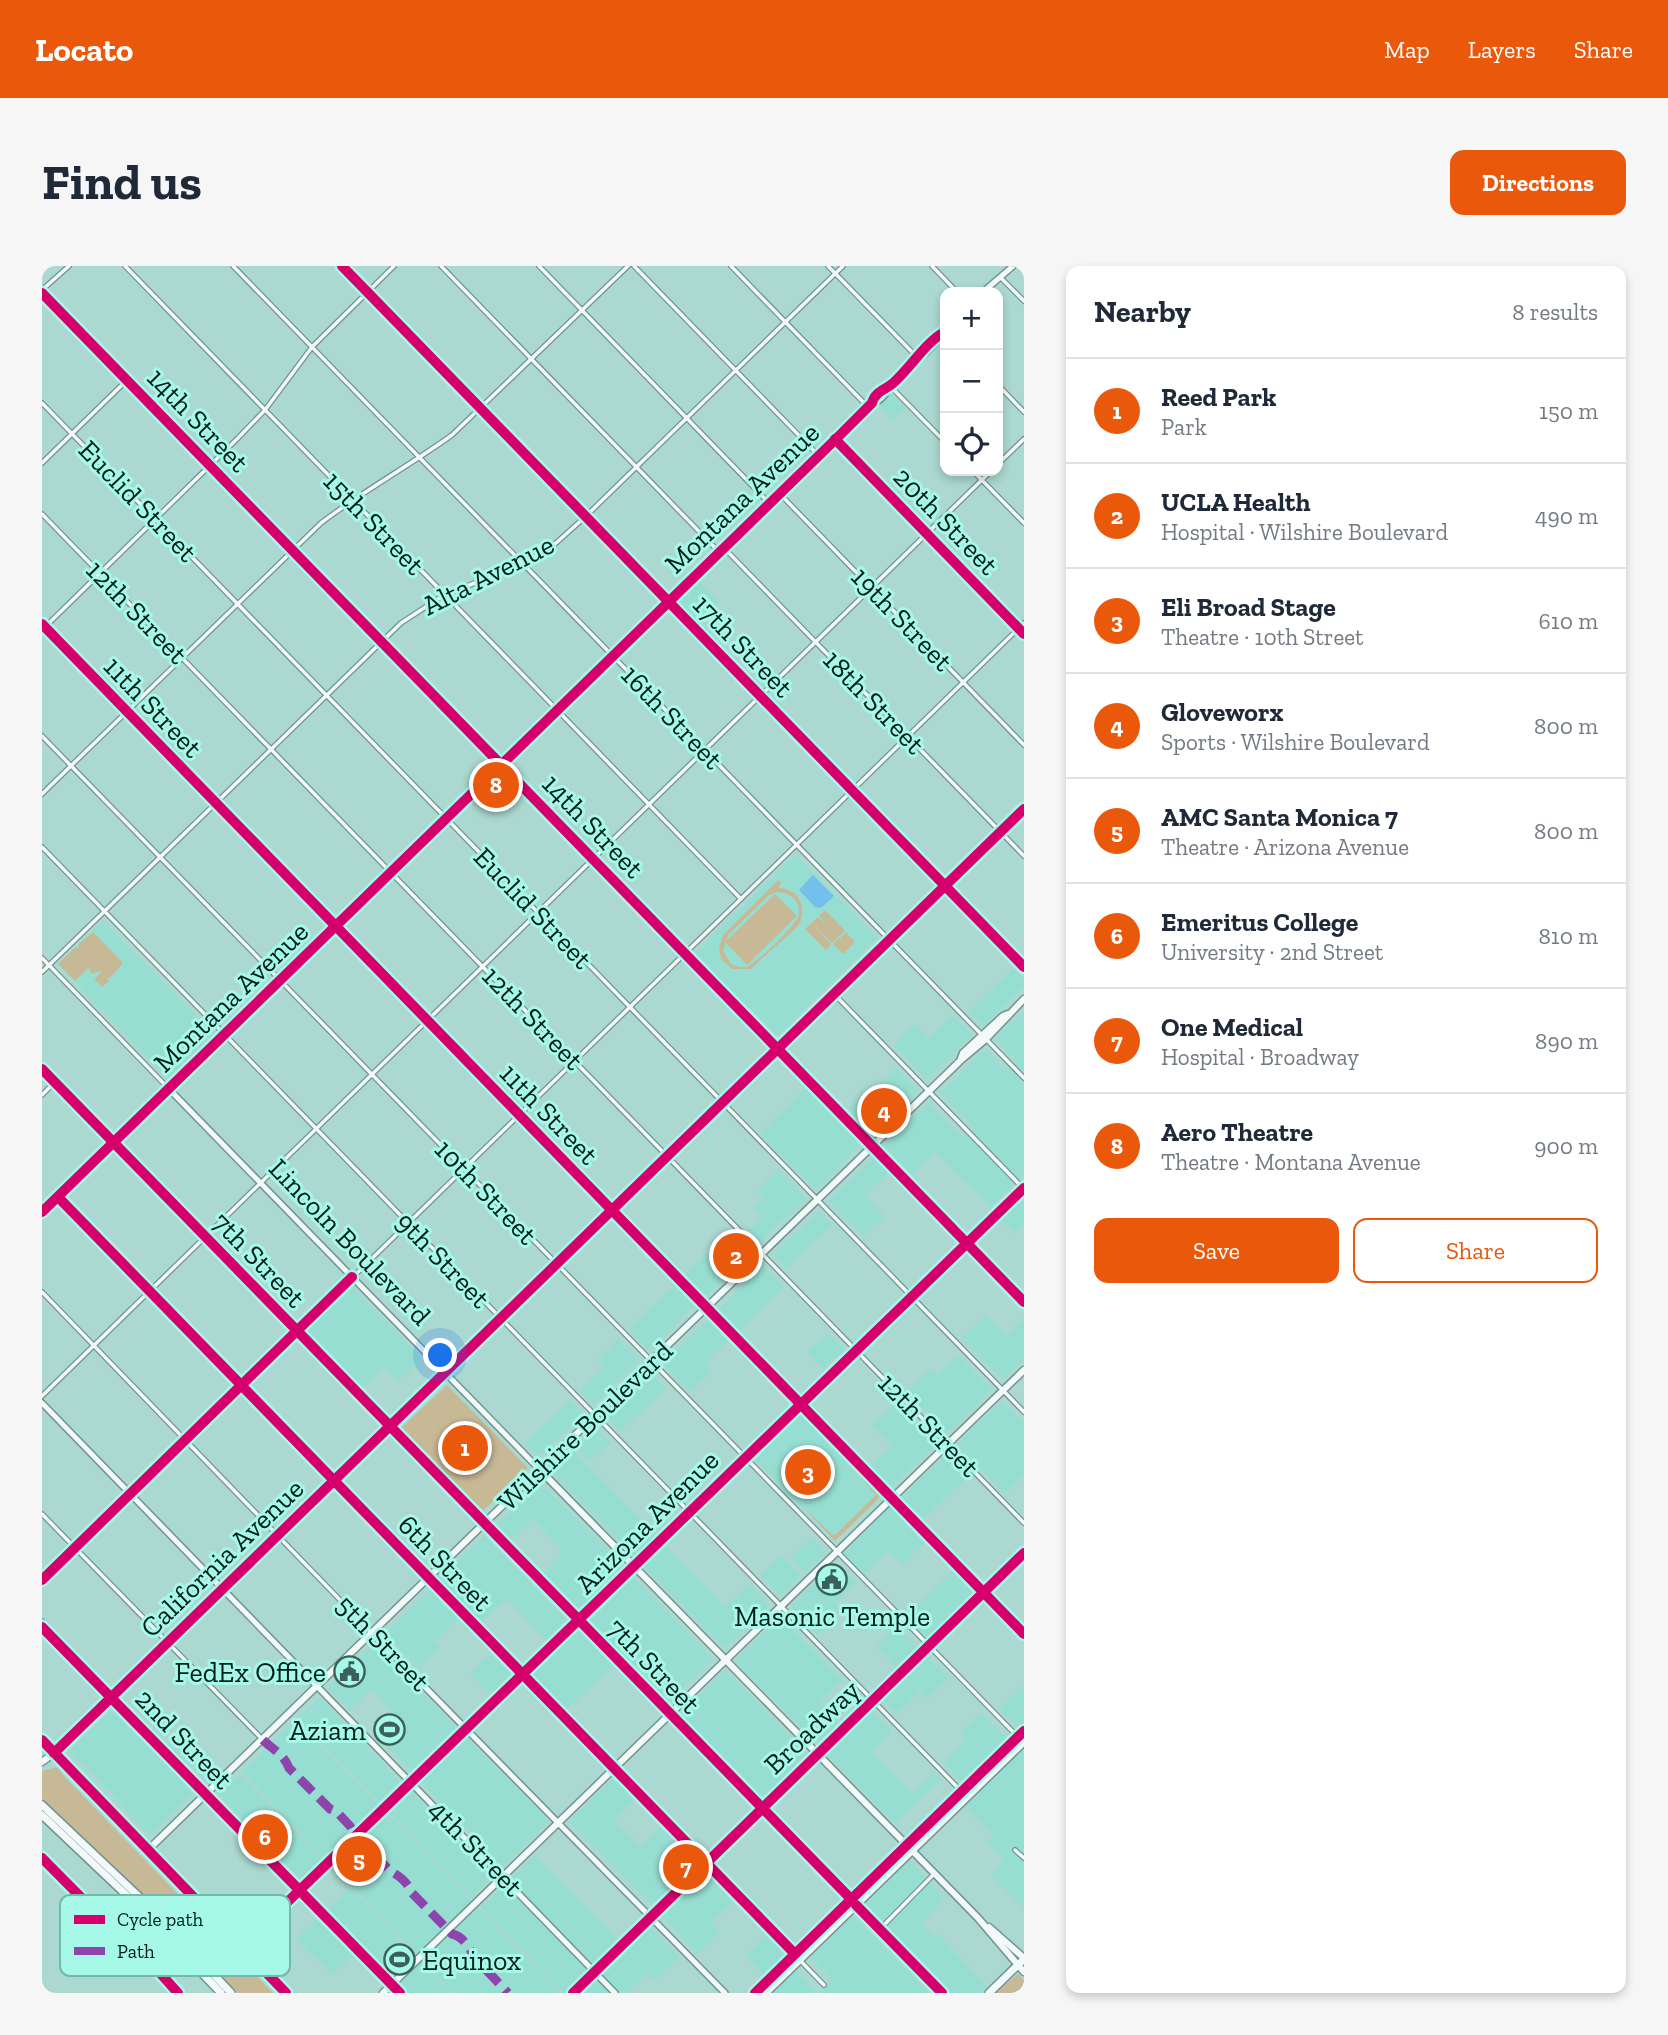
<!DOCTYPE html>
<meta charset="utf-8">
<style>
:root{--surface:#fff;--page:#f6f6f7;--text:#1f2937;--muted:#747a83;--line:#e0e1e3;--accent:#ea580c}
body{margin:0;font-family:"Zilla Slab",serif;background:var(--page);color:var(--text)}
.controls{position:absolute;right:21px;top:21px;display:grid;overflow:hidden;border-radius:14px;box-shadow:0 4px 10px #0003}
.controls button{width:63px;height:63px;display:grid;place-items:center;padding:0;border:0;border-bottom:2px solid var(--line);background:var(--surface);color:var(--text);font:35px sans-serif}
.you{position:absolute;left:399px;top:1090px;width:24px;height:24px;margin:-18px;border:5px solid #fff;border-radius:50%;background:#1a73e8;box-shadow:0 0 0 10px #1a73e833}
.badge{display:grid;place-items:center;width:46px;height:46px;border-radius:50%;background:var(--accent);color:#fff;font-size:23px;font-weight:700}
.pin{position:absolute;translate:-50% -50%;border:4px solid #fff;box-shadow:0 2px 7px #0006}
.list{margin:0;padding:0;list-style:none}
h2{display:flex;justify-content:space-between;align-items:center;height:91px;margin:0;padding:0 28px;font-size:30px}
h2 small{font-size:23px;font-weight:400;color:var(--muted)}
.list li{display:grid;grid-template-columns:46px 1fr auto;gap:21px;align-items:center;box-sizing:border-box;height:105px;padding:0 28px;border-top:2px solid var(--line)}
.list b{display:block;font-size:26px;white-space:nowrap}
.list p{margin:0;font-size:23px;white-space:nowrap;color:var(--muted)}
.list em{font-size:23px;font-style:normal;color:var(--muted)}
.actions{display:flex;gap:14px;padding:21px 28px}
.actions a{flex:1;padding:16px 0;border:2px solid var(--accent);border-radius:14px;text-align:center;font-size:24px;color:var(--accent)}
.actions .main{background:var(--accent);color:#fff}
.icon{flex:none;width:38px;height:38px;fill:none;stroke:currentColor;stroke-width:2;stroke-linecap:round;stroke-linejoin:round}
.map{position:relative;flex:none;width:982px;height:1727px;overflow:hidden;border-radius:14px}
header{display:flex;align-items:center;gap:42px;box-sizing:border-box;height:98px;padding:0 35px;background:var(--accent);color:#fff}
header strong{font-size:33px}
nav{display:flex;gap:38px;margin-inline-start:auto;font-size:24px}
.intro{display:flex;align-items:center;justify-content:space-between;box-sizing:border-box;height:168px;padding:0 42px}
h1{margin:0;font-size:49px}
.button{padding:18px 32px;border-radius:14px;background:var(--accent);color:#fff;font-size:24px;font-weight:700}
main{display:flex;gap:42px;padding:0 42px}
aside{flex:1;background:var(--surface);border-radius:14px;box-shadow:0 4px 10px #0003}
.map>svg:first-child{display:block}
.built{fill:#97ded2}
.green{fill:#c8b996;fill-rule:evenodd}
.water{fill:#72c0eb}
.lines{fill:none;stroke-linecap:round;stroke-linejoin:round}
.street-casing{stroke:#70948f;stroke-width:6}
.secondary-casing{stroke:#70948f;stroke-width:8}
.primary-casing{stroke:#70948f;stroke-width:9}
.highway-casing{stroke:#70948f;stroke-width:10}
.street{stroke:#f2f9f8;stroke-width:3.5}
.secondary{stroke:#f2f9f8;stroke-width:5}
.primary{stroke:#f2f9f8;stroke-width:6}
.highway{stroke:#f2f9f8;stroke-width:7}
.tram{stroke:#b4c0be;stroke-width:2}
.quiet{stroke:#8e44ad;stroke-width:9;stroke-dasharray:18 9;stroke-linecap:butt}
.cycleway-casing{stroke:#a6f8e9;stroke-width:15}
.cycleway{stroke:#d6006c;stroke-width:10}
.labels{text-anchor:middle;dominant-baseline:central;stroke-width:6;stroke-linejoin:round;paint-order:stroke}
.street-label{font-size:28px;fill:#001e1a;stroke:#a6f8e9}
.poi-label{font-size:28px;fill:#001e1a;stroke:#a6f8e9;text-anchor:end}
.key{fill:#a6f8e9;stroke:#74b7ab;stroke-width:2}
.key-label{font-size:19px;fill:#001e1a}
</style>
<header>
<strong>Locato</strong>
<nav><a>Map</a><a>Layers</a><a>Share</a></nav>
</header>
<div class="intro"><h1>Find us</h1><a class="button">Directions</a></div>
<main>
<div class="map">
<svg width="982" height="1727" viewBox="0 0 982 1727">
<rect width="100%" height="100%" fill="#abd8d0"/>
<!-- built -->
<g class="built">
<path d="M849 128 863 142 851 154 838 139Z"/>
<path d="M657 315 677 336 656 356 637 336Z"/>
<path d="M754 589 835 672 735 770 653 687Z"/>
<path d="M61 655 171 768 126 812 16 698Z"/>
<path d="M972 702 982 712V720L941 760 927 745Z"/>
<path d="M982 745V908L949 941 893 886 870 909 842 881 887 837 921 872 933 862 899 827 943 784 964 805 975 795 954 773Z"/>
<path d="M910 749 930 769 885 813 852 779 872 758 887 772Z"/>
<path d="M854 803 875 824 830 868 806 843 830 820 833 823Z"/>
<path d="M764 822 820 878 774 923 718 867Z"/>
<path d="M833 891 847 906 823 929 843 950 822 970 787 935Z"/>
<path d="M736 904 764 932 718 976 707 964 720 951 711 942 721 932 715 924Z"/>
<path d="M978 931 982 936V957L973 967 958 951Z"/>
<path d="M777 945 790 959 745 1002 732 988Z"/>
<path d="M694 972 708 986 663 1031 642 1009 664 988 671 995Z"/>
<path d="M721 1000 742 1021 697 1065 676 1043Z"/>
<path d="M634 1018 651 1040 606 1084 587 1063Z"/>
<path d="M310 1021 380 1093 357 1115 343 1101 320 1123 264 1065Z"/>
<path d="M944 1049 964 1069 982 1052V1092L961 1113 920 1072Z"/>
<path d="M666 1054 686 1075 663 1097 669 1105 648 1125 620 1097Z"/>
<path d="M786 1067 802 1084 781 1103 765 1086Z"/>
<path d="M576 1073 597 1094 552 1139 538 1125 562 1101 556 1094Z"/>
<path d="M916 1089 950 1123 905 1167 864 1126 888 1102 895 1109Z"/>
<path d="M610 1108 624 1122 579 1165 564 1151Z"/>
<path d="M528 1134 541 1148 496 1191 483 1177Z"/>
<path d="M960 1135 982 1157V1208L962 1227 915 1178Z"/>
<path d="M854 1136 895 1177 849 1221 829 1200 850 1180 830 1159Z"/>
<path d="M757 1148 837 1229V1232L793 1275 712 1192Z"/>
<path d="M554 1162 568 1177 548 1196 534 1181Z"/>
<path d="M531 1185 613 1269 592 1289 510 1206Z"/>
<path d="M905 1188 926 1210 880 1254 860 1232Z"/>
<path d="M498 1217 580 1300 536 1344 501 1308 522 1286 491 1253 468 1275 454 1259Z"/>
<path d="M850 1233 888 1272 860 1299 846 1285 819 1312 795 1287Z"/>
<path d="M443 1270 524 1354 504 1374 464 1333 439 1356 397 1313Z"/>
<path d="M770 1271 784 1286 763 1306 748 1292Z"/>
<path d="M623 1279 683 1341 707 1319 727 1339 683 1382 601 1299Z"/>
<path d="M739 1289 759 1309 738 1329 718 1309Z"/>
<path d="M794 1297 814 1317 793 1337 800 1344 775 1368 749 1340Z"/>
<path d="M916 1300 941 1325 886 1380 860 1354Z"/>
<path d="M591 1311 671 1393 626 1436 546 1354Z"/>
<path d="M389 1324 416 1352 392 1375 398 1382 377 1402 343 1367Z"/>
<path d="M738 1351 800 1414 777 1436 797 1456 775 1477 693 1395Z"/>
<path d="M855 1360 875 1381 854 1401 834 1380Z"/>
<path d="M535 1364 570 1400 524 1444 489 1408Z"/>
<path d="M332 1377 414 1461 370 1504 335 1471 356 1451 330 1423 308 1444 286 1422Z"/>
<path d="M449 1387 469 1408 448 1428 428 1407Z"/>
<path d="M885 1391 906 1411 886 1432 878 1425 854 1448 842 1434Z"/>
<path d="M683 1404 765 1488 719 1532 638 1448Z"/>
<path d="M982 1419V1460L978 1464 957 1443Z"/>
<path d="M277 1432 358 1515 337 1536 256 1452Z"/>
<path d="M71 1442 109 1479 152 1525 108 1569 54 1511 27 1486Z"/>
<path d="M830 1445 850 1465 830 1486 870 1527 891 1507 899 1514 852 1557 785 1488Z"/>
<path d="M940 1447 966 1473V1476L922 1518 901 1497 925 1474 919 1467Z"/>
<path d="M253 1454 344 1547 519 1727H412L290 1600 267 1623 284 1643 276 1651 218 1591 226 1583 259 1617 283 1593 200 1506Z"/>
<path d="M982 1467V1474L815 1637 811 1634Z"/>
<path d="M424 1471 507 1555 461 1600 379 1515Z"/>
<path d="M982 1481V1643L949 1610 963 1592 943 1575 950 1574 952 1570 922 1540Z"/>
<path d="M198 1509 280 1592 258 1613 177 1529Z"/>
<path d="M572 1512 593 1533 572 1554 598 1581 619 1561 653 1596 610 1638 527 1556Z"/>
<path d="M369 1526 451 1610 429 1631 348 1547Z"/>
<path d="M493 1589 584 1682 608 1661 637 1691 613 1714 605 1707 584 1727H522L439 1641Z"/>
<path d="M866 1594 902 1631 879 1660 894 1671 897 1669 945 1721 939 1727H909L845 1660 871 1633 867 1629 840 1655 822 1637Z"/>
<path d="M663 1607 691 1635 668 1657 677 1667 655 1688 620 1650Z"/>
<path d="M308 1622 409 1727H348L356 1719 319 1682 291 1709 254 1673Z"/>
<path d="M803 1642 806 1645 724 1727H716Z"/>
<path d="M811 1650 888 1727H776L790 1713 770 1693 771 1688Z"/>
<path d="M725 1670 745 1691 724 1711 704 1690Z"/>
<path d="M753 1704 773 1725 771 1727H730Z"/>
</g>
<!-- green -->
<g class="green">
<path d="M736 614 739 617 736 622C754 622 764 636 759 654L756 660 709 703H690L679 693 677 682 681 669ZM735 626C748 626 761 636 756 651 753 660 713 699 704 701 698 702 693 700 688 697L681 684 686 669 727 629Z"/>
<path d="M733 628 755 650 705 699 683 676Z"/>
<path d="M783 644 803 665 797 671 790 664 796 671 790 677 770 657 789 678 784 684 763 663 776 651 787 661 777 650Z"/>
<path d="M51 666 81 697 69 711 65 712 67 715 60 721 52 713 59 707 57 705 49 708 47 701 33 715 16 698 34 681 36 683 37 678Z"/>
<path d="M804 666 813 676 801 688 791 678 797 672 804 679 798 672Z"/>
<path d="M159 756 166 763 155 775 146 766Z"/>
<path d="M405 1119 486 1202 441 1245 359 1162Z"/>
<path d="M806 1197 837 1229V1232L793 1275 761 1241 792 1270 834 1229Z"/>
<path d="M15 1501 21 1509 231 1727H196L99 1627 0 1533V1505Z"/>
<path d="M976 1708 982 1714V1727H953Z"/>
</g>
<!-- water -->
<path class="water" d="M771 609 792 630 779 642 773 641 757 624Z"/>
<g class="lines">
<defs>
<g id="street">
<path d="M83 0 699 633"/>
<path d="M191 0 939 768"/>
<path d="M399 0 677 286"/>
<path d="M497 0 727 237"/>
<path d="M592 0 776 189"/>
<path d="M689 0 826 141"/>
<path d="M786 0 875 91"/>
<path d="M890 0 915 26"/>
<path d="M959 12 982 35"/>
<path d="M0 24 27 0"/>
<path d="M956 119 982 146"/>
<path d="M848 120 903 176"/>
<path d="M0 137 982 1146"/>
<path d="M0 197 85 114"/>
<path d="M956 198 982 173"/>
<path d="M931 205 982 257"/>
<path d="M738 228 982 479"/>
<path d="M0 248 982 1257"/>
<path d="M682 282 982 590"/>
<path d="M0 358 294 661"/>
<path d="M0 364 196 172 223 144 270 81 352 0"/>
<path d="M0 470 976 1471"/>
<path d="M0 528 279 257C321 225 367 200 410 169L586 0"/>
<path d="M0 581 919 1525"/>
<path d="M0 692 127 823"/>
<path d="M0 706 359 357 402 329 481 298 514 277 543 251 801 0"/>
<path d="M792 728 981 922"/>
<path d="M945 774 982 812"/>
<path d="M0 803 900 1727"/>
<path d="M0 829 13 816"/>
<path d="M16 931 782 1719"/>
<path d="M0 1026 330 1367"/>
<path d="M0 1130 949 205"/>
<path d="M0 1248 221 1474"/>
<path d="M591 1300 982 922"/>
<path d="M0 1314 982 357"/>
<path d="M0 1355 66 1423 69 1430"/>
<path d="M0 1361 163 1527"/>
<path d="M12 1487 982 543"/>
<path d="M973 1584 982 1592"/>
<path d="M838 1663 892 1608"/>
</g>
<g id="secondary">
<path d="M300 0 982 701"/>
<path d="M941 26 971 0"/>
<path d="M0 27 982 1036"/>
<path d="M879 89 884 87 903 66"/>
<path d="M830 137C839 136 844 128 848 120"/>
<path d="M793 173 982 368"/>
<path d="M294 661 982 1368"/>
<path d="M127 823 498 1204"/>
<path d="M0 946 797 170 830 137C833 126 842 124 850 118 867 104 885 74 903 66"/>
<path d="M0 1137 573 1727"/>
<path d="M330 1367 683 1727"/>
<path d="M0 1474 12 1487"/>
<path d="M164 1528 358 1727"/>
<path d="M199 1681 591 1300"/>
<path d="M531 1727 982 1287"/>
<path d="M713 1727 982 1465"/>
<path d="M725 1727 982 1477"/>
</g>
<g id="primary">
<path d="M919 792 921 787 961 750 966 748"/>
<path d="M498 1204 936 1652 982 1706"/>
<path d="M0 1496 12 1487 244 1727"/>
<path d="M106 1584 919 794 944 773 982 733"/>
<path d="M947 1661 982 1692"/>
<path d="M341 1727 982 1104"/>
</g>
<g id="highway">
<path d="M0 1539 110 1643 189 1727"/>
<path d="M0 1549 95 1639 179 1727"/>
<path d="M947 1727 982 1693"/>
</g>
</defs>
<!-- street casing -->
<use href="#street" class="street-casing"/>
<!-- secondary casing -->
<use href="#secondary" class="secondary-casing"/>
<!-- primary casing -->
<use href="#primary" class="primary-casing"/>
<!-- highway casing -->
<use href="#highway" class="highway-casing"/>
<!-- street -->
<use href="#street" class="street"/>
<!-- secondary -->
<use href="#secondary" class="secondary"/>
<!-- primary -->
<use href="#primary" class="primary"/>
<!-- highway -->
<use href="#highway" class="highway"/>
<!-- tram -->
<path class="tram" d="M717 1727 982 1469"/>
<!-- quiet -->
<path class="quiet" d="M221 1474C230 1483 242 1488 247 1502L288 1543 295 1546 308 1560 311 1566 348 1605C358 1610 366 1617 370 1627L410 1668C420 1670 428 1681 431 1690L466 1727"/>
<defs>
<g id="cycleway">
<path d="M300 0 982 701"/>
<path d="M0 27 982 1036"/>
<path d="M793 173 982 368"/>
<path d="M0 358 982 1368"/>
<path d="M0 803 809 1633"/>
<path d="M16 931 753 1688"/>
<path d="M0 946 797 170 830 137C833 126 842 124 850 118 867 104 885 74 903 66"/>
<path d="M0 1314 310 1011"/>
<path d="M0 1361 358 1727"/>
<path d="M0 1474 244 1727"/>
<path d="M12 1487 982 543"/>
<path d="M0 1592 101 1694 118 1707 136 1727"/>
<path d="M814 1639 900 1727"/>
<path d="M199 1681 982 922"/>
<path d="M531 1727 982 1287"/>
<path d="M713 1727 982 1465"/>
</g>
</defs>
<!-- cycleway casing -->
<use href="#cycleway" class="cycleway-casing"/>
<!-- cycleway -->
<use href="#cycleway" class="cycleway"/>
</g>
<!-- icons -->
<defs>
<symbol id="civic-ring" viewBox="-11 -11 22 22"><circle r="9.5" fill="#a6f8e9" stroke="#3c5f5a" stroke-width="1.5"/><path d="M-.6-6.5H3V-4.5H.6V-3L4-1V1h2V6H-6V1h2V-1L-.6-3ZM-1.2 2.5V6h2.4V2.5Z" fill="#3c5f5a"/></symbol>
<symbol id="stadium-ring" viewBox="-11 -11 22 22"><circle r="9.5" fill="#a6f8e9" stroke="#3c5f5a" stroke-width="1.5"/><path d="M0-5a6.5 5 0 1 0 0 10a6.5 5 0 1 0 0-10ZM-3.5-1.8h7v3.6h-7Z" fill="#3c5f5a"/></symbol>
</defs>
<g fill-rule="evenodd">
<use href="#civic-ring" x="772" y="1296" width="35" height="35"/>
<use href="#civic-ring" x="290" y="1388" width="35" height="35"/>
<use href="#stadium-ring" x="330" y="1446" width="35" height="35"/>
<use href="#stadium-ring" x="340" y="1676" width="35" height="35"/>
</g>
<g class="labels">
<!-- street labels -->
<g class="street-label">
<text transform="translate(156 154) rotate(46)">14th Street</text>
<text transform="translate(700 232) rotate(-44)">Montana Avenue</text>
<text transform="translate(96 235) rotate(46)">Euclid Street</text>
<text transform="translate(904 255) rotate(46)">20th Street</text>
<text transform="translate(332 257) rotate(46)">15th Street</text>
<text transform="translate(446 309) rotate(-27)">Alta Avenue</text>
<text transform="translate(95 346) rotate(46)">12th Street</text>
<text transform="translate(860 353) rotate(46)">19th Street</text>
<text transform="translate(701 380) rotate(46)">17th Street</text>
<text transform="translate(832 436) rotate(46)">18th Street</text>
<text transform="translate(111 441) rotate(46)">11th Street</text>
<text transform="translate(630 451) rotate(46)">16th Street</text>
<text transform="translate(551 560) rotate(46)">14th Street</text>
<text transform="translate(491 642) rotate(46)">Euclid Street</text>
<text transform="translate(189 731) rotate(-44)">Montana Avenue</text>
<text transform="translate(491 752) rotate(46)">12th Street</text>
<text transform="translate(507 848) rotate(46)">11th Street</text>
<text transform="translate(444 926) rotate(46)">10th Street</text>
<text transform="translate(308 976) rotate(46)">Lincoln Boulevard</text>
<text transform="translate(217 994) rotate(46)">7th Street</text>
<text transform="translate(401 994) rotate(46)">9th Street</text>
<text transform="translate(887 1159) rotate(46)">12th Street</text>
<text transform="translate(543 1160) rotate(-44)">Wilshire Boulevard</text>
<text transform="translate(605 1256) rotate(-45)">Arizona Avenue</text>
<text transform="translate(180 1292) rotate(-44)">California Avenue</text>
<text transform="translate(403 1297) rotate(46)">6th Street</text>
<text transform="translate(341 1377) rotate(46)">5th Street</text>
<text transform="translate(612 1400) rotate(46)">7th Street</text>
<text transform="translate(770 1461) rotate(-44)">Broadway</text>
<text transform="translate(142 1473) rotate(46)">2nd Street</text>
<text transform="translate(434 1582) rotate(46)">4th Street</text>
</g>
<!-- poi labels -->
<g class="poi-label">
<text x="790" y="1350" text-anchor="middle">Masonic Temple</text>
<text x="284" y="1406">FedEx Office</text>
<text x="324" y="1464">Aziam</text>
<text x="380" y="1694" text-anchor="start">Equinox</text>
</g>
</g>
<!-- legend -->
<rect x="18" y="1629" width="230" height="81" rx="10" class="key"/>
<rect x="32" y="1649" width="31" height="9" fill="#d6006c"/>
<rect x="32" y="1681" width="31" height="8" fill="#8e44ad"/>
<g class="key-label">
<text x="75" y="1660">Cycle path</text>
<text x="75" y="1692">Path</text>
</g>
</svg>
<div class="controls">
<button>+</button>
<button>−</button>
<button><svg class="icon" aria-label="locate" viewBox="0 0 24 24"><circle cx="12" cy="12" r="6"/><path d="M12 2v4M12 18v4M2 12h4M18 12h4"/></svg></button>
</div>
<div class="you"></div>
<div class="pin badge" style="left:423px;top:1182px">1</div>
<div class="pin badge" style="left:694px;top:990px">2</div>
<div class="pin badge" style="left:766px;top:1206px">3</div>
<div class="pin badge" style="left:842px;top:845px">4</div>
<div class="pin badge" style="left:317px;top:1593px">5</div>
<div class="pin badge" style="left:223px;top:1571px">6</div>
<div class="pin badge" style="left:644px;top:1601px">7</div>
<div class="pin badge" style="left:454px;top:519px">8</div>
</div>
<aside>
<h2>Nearby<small>8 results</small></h2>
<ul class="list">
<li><span class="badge">1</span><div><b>Reed Park</b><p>Park</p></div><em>150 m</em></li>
<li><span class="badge">2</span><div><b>UCLA Health</b><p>Hospital · Wilshire Boulevard</p></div><em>490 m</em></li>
<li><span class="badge">3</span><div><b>Eli Broad Stage</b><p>Theatre · 10th Street</p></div><em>610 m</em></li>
<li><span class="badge">4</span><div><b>Gloveworx</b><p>Sports · Wilshire Boulevard</p></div><em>800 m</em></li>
<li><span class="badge">5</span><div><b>AMC Santa Monica 7</b><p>Theatre · Arizona Avenue</p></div><em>800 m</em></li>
<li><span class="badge">6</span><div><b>Emeritus College</b><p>University · 2nd Street</p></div><em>810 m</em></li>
<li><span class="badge">7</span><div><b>One Medical</b><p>Hospital · Broadway</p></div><em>890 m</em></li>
<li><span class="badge">8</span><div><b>Aero Theatre</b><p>Theatre · Montana Avenue</p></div><em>900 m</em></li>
</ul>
<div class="actions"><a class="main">Save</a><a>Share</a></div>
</aside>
</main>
